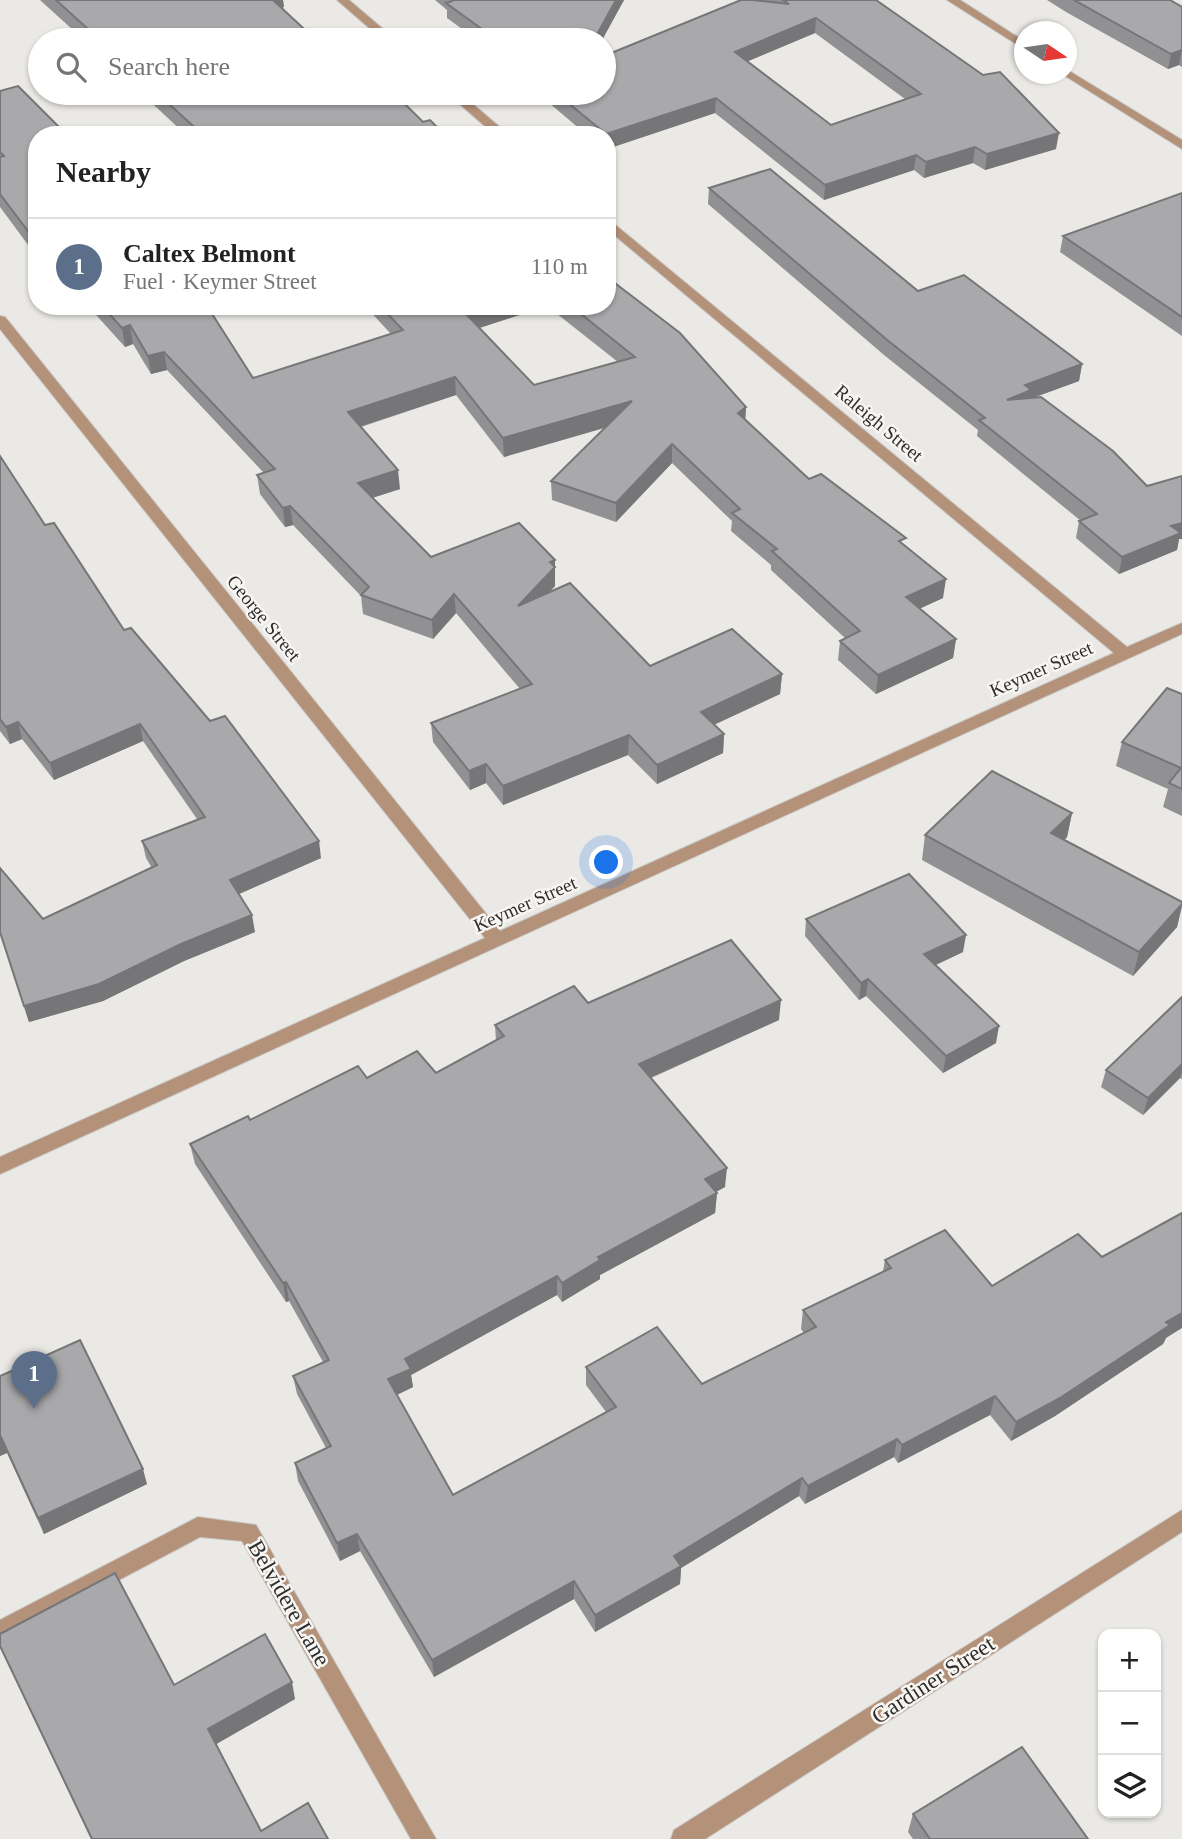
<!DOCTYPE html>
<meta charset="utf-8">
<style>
:root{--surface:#fff;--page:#f2f2f2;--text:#222;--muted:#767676;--line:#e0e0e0;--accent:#c5428a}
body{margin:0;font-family:Georgia,serif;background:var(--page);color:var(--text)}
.controls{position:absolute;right:21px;bottom:21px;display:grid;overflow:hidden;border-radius:14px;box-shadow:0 2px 5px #0004}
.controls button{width:63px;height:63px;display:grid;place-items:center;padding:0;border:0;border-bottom:2px solid var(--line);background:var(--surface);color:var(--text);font:35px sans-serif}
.compass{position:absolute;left:1014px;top:21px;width:63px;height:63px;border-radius:50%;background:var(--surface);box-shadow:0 2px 5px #0004;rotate:103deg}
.you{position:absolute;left:607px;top:863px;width:24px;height:24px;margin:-18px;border:5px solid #fff;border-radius:50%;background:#1a73e8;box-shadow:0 0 0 10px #1a73e833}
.badge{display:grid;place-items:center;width:46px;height:46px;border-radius:50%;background:var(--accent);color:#fff;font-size:23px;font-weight:700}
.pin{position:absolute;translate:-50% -58px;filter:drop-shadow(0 2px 4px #0008)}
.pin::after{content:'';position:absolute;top:37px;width:24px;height:21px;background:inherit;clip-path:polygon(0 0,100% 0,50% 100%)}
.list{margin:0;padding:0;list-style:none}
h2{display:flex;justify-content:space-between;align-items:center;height:91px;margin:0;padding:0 28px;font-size:30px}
h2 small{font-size:23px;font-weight:400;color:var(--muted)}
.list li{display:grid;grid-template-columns:46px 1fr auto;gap:21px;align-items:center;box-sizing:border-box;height:98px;padding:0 28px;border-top:2px solid var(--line)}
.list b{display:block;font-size:26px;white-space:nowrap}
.list p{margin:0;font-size:23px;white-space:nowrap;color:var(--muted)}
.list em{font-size:23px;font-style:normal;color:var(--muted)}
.icon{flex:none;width:38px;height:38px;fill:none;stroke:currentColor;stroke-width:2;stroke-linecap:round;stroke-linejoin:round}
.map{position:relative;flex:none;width:1182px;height:1839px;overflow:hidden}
.search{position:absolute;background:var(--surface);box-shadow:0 2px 5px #0004;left:28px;top:28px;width:588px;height:77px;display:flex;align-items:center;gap:18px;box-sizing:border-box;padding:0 24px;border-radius:38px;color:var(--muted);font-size:26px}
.panel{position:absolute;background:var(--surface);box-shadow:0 2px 5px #0004;left:28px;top:126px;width:588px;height:189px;border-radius:28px}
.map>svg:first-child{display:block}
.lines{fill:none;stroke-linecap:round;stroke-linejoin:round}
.service-casing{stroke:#c9c7c4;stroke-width:2}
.minor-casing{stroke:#c9c7c4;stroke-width:2}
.service{fill:#b49179;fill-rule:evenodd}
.minor{fill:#b49179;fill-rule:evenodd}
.wall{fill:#919194;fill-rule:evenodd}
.shaded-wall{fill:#767678}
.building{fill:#a9a9ac;stroke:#767678;stroke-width:2;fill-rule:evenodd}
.labels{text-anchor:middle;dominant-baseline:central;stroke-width:5;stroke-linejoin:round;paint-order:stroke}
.street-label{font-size:19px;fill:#2f2e2d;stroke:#f8f6f3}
.near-street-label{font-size:23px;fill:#2f2e2d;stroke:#f8f6f3}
</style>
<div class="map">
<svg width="1182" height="1839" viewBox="0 0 1182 1839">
<rect width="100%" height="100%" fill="#ebe9e5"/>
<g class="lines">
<defs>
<path id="service" d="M198 1517 256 1525 436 1839H411L242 1541 200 1537 0 1643V1620Z"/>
<g id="minor">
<path d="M337 0H349L396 40H383Z"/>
<path d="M947 0H960L1024 41V49Z"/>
<path d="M1066 69 1182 140V149L1062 74H1066Z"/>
<path d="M447 93H460L509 135H495Z"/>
<path d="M607 218 1127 647 1182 623V634L0 1174V1157L485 938 0 329V316L5 317 500 931 1114 653 607 229Z"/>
<path d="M1182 1510V1532L705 1839H671L674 1830Z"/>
</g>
</defs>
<!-- service casing -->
<use href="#service" class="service-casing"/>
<!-- minor casing -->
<use href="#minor" class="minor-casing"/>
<!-- service -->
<use href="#service" class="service"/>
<!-- minor -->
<use href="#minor" class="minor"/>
</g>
<!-- wall -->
<g class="wall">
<path d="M40 0H283L284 7 282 8 316 40H84Z"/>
<path d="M435 0H624L602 40H477L447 18V10Z"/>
<path d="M761 0H876L1056 149 985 170 973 163 924 178 914 170 824 200 715 113 607 149V135H587L542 97V93H604L763 1ZM815 33 905 99 831 125 748 61Z"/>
<path d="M1047 0H1170L1182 7V67L1179 65 1168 69 1066 12Z"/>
<path d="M0 91 63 131 37 135V257L0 207Z"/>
<path d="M141 93H384L394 102 445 135H186Z"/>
<path d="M709 188 918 291 1082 364 1079 381 1033 398 1179 539 1177 550 1119 574 1076 538 1079 521H1081L977 436 978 430 884 355 708 204Z"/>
<path d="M1182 193V336L1060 252 1063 236Z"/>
<path d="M88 306H207L253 378 391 334 365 306H547L479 328 534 385 618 362 547 306H607L746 407 745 420 809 479 905 545 943 598 920 608 956 639 953 658 876 694 838 660 840 641 845 638 771 570V565L731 531 732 521 672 463 616 522 552 500 551 481 605 427 504 457 456 395 361 427 400 489 372 498 431 557 555 560V586L549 592 650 666 782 674 780 694 714 725 724 734 723 753 657 784 628 755 503 805 486 783 470 790 433 742 431 723 520 689 456 613 433 639 363 614 361 596 293 525 285 527 260 494 257 475 264 473 167 370 151 374 133 344 125 347Z"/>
<path d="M0 456 45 525 124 630 321 858 239 894 255 932 184 961 103 1001 29 1022 0 934V868L43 919 152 868 146 858 142 841 197 819 143 741 54 780 22 739 10 744 0 731Z"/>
<path d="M1182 694V816L1163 807 1168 789 1116 766 1122 742Z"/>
<path d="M1072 813 1067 837 1064 840 1182 902V907L1177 927 1133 976 922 860 925 835Z"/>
<path d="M806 919 963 952 935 965 996 1043 943 1073 866 996 859 1000 805 936Z"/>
<path d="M1182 997V1079L1180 1078 1143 1115 1101 1087 1106 1070Z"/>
<path d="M588 1003 779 1020 651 1078 725 1187 716 1192 717 1193 715 1213 600 1275V1279L562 1302 557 1295 411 1375 413 1387 397 1395 453 1495 606 1412 586 1385V1367L702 1384 804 1333 801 1329 803 1310 883 1271 885 1260 992 1286 1166 1338 1163 1344 1055 1416 1011 1441 990 1415 898 1463 894 1457 805 1504 799 1496 681 1568 680 1584 595 1632 574 1599 434 1677 360 1551 340 1561 298 1481 295 1463 326 1448 297 1394 293 1376 323 1362 289 1301 286 1302 195 1164 190 1144 250 1120 367 1078 436 1073 496 1041 495 1025Z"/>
<path d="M0 1376 147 1484 44 1534 7 1453 0 1456Z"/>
<path d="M0 1647 174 1685 295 1699 216 1744 261 1831 328 1839H91Z"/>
<path d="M913 1814 1088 1839H913L908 1832Z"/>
</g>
<!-- shaded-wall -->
<g class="shaded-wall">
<path d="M269 0H283L284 7 270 13Z"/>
<path d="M616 0H624L602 40H594Z"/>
<path d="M816 18 815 33 734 67 735 52Z"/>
<path d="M1182 50 1179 65 1168 69 1171 54Z"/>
<path d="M716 98 715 113 607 149V135H606Z"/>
<path d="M1059 133 1056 149 985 170 987 154Z"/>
<path d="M975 147 973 163 924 178 926 162Z"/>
<path d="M916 155 914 170 824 200 825 185Z"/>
<path d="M489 306H547L467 332 466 314Z"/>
<path d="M130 325 133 344 125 347 122 328Z"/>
<path d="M164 352 167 370 151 374 148 356Z"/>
<path d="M1082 364 1079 381 1029 399 1007 400 1025 385Z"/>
<path d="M455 377 456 395 349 430 348 412Z"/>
<path d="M632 401V420L504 457 503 438Z"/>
<path d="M746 407 745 426 738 413Z"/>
<path d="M672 444V463L616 522V503Z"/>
<path d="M398 470 400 489 359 502 358 483Z"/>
<path d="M290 506 293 525 285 527 283 508Z"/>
<path d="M1182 523V539H1179L1177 550 1119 574 1122 557 1171 526Z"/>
<path d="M555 560V586L518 625V606L550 562Z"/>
<path d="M946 579 943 598 904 616 906 597Z"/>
<path d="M454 594 456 613 433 639 432 620Z"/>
<path d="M956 639 953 658 876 694 878 675Z"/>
<path d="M782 674 780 694 700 731 701 712Z"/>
<path d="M18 722 22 739 10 744 6 727Z"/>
<path d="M140 724 143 741 54 780 50 763Z"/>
<path d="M724 734 723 753 657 784V765Z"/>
<path d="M629 735 628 755 503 805V786Z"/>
<path d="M486 764V783L470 790 469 771Z"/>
<path d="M1072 813 1067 837 1046 858 1051 833Z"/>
<path d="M319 841 321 858 232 897 230 880Z"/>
<path d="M1182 904 1177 927 1133 976 1139 952Z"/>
<path d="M252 915 255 932 184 961 103 1001 29 1022 24 1006Z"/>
<path d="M966 935 963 952 921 972 924 954Z"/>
<path d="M868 979 866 996 859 1000 861 983Z"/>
<path d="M781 1000 779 1020 638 1083 639 1064Z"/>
<path d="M999 1026 996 1043 943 1073 946 1056Z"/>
<path d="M1182 1064V1072L1180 1078 1143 1115 1148 1098Z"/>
<path d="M727 1168 725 1187 704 1198 705 1179Z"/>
<path d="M717 1193 715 1213 600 1275V1279L562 1302V1283L598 1257Z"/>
<path d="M557 1276V1295L411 1375 413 1387 390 1398 388 1379 405 1359Z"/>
<path d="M286 1282 289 1301 286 1302 283 1283Z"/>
<path d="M1182 1313V1328L1166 1338 1163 1344 1055 1416 1011 1441 1016 1422 1166 1322Z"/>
<path d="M995 1396 990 1415 898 1463 902 1445Z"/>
<path d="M0 1437H1L7 1453 0 1456Z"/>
<path d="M897 1439 894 1457 805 1504 808 1486Z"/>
<path d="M143 1469 147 1484 44 1534 38 1518Z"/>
<path d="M802 1478 799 1496 681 1568 680 1584 595 1632V1615L674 1556Z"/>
<path d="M357 1534 360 1551 340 1561 337 1543Z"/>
<path d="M574 1581V1599L434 1677 432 1660Z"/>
<path d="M292 1682 295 1699 213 1746 208 1729Z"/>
</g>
<!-- building -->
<g class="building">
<path d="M56 0H273L316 40H100Z"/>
<path d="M451 0H616L594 40H497L446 3 452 1Z"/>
<path d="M741 0H752L789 4 783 0H876L983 75 1000 72 1059 133 987 154 975 147 926 162 916 155 825 185 716 98 606 134 556 93H604V56ZM816 18 921 94 831 125 735 52Z"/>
<path d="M1074 0H1170L1182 7V50L1171 54Z"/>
<path d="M18 86 63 131 73 128 78 135H37V243L0 194V157L4 156 0 152V91Z"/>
<path d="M157 93H384L394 102 401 100 423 122 430 120 445 135H203Z"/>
<path d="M770 169 918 291 964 275 1082 364 1025 385 1031 390 1007 400 1041 397 1113 451 1147 486 1182 476V523L1171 526 1181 533 1122 557 1079 521 1097 514 979 420 985 418 886 339 709 188Z"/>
<path d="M1182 193V317L1063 236Z"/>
<path d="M607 277 680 333 746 407 738 413 809 479 821 474 906 538 899 541 946 579 906 597 956 639 878 675 840 641 860 631 772 551 777 549 732 513 740 509 672 444 616 503 551 481 632 401 503 438 455 377 348 412 398 470 358 483 431 557 519 523 555 560 550 562 555 567 518 606 570 583 650 666 732 629 782 674 701 712 724 734 657 765 629 735 503 786 486 764 469 771 431 723 532 684 454 594 432 620 361 595 369 587 290 506 283 508 257 475 275 469 164 352 148 356 130 325 122 328 102 306H207L253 378 403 330 380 306H489L466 314 534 385 635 357 571 306H607Z"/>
<path d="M0 456 45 525 54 523 124 630 131 628 210 721 225 716 319 841 230 880 252 915 181 944 99 984 24 1006 0 932V868L43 919 157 865 142 841 205 817 140 724 50 763 18 722 6 727 0 719Z"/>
<path d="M1167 688 1182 694V789L1169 783 1181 768 1122 742Z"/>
<path d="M992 771 1072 813 1051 833 1182 902V904L1139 952 925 835Z"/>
<path d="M909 874 966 935 924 954 999 1026 946 1056 868 979 861 983 806 919Z"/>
<path d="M731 940 781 1000 639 1064 727 1168 705 1179 717 1193 598 1257 600 1260 562 1283 557 1276 405 1359 411 1369 388 1379 453 1495 616 1407 586 1367 657 1327 702 1384 816 1327 803 1310 891 1268 885 1260 945 1230 992 1286 1078 1234 1102 1257 1182 1213V1313L1166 1322 1170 1325 1060 1398 1016 1422 995 1396 902 1445 897 1439 808 1486 802 1478 674 1556 681 1566 595 1615 574 1581 432 1660 357 1534 337 1543 295 1463 331 1446 293 1376 329 1360 286 1282 283 1283 190 1144 248 1116 250 1120 358 1066 367 1078 417 1051 436 1073 504 1036 495 1025 574 986 588 1003Z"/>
<path d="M1182 997V1064L1148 1098 1106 1070Z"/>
<path d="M80 1340 143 1469 38 1518 1 1437H0V1376Z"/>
<path d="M115 1573 174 1685 265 1634 292 1682 208 1729 261 1831 308 1803 328 1839H92L0 1646V1634Z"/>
<path d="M1022 1747 1088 1839H930L913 1814Z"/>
</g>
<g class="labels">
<!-- street labels -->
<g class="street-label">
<text transform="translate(879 423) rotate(40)">Raleigh Street</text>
<text transform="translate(264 618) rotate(51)">George Street</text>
<text transform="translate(1041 669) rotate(-24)">Keymer Street</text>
<text transform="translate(525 904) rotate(-24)">Keymer Street</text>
</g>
<!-- near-street labels -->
<g class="near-street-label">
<text transform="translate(289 1603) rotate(60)">Belvidere Lane</text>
<text transform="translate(933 1680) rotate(-33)">Gardiner Street</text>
</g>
</g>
</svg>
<div class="controls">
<button>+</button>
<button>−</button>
<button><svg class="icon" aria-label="layers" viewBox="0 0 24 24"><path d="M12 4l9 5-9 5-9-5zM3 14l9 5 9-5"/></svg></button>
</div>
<svg class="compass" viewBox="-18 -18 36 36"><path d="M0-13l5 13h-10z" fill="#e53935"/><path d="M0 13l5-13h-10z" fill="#767676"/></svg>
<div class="you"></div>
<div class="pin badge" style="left:34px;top:1409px;background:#5c6f8a">1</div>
<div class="search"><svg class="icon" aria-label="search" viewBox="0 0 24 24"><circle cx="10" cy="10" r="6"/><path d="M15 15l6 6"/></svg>Search here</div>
<section class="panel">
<h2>Nearby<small></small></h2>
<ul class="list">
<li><span class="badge" style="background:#5c6f8a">1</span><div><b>Caltex Belmont</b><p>Fuel · Keymer Street</p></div><em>110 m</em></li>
</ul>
</section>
</div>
